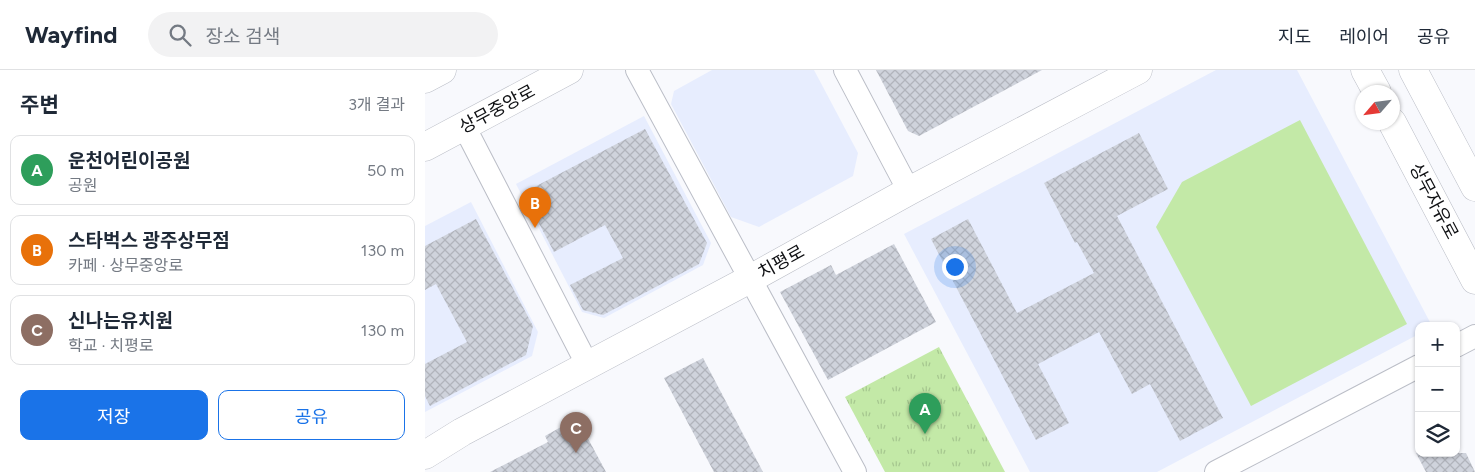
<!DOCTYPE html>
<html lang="ko">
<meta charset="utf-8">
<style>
:root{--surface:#fff;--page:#f2f2f3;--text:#1f2937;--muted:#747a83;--line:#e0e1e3;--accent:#1a73e8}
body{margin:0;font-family:Figtree,"Noto Sans KR",sans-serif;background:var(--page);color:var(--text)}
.controls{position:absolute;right:15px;bottom:15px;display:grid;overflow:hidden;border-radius:10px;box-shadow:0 1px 4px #0004}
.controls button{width:45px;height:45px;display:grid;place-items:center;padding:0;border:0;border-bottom:1px solid var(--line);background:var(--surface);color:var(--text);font:25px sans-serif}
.compass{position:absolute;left:930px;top:15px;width:45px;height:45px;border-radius:50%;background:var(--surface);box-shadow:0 1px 4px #0004;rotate:242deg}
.you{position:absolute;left:529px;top:196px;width:18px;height:18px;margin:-12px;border:4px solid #fff;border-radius:50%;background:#1a73e8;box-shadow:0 0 0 8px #1a73e833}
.badge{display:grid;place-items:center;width:32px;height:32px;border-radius:50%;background:var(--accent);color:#fff;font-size:16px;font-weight:700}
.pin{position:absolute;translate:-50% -41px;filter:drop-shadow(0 1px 2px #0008)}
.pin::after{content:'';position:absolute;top:26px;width:18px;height:15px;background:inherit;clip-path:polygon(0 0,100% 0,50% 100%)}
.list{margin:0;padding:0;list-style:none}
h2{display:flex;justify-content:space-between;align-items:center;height:65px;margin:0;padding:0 20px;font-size:21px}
h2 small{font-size:16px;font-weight:400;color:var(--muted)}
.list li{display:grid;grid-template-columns:32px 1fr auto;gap:15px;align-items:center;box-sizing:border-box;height:70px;margin:0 10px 10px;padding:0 10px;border:1px solid var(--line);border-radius:10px}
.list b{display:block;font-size:19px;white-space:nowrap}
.list p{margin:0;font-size:16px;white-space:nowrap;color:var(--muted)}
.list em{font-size:16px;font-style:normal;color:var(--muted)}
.actions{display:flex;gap:10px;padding:15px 20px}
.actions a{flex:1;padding:11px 0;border:1px solid var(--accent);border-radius:10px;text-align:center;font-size:18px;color:var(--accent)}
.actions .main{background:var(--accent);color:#fff}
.icon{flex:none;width:28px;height:28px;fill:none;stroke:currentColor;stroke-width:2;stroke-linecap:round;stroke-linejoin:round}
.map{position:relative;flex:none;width:1050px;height:402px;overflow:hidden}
header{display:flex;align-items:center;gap:30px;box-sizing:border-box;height:70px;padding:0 25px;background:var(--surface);border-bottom:1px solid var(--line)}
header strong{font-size:24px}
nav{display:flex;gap:28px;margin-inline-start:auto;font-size:18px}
.search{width:350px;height:45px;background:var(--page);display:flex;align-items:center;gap:12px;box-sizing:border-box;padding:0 18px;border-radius:28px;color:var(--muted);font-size:19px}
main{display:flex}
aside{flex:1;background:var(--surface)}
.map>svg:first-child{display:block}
.built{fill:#e7edfe}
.grass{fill:url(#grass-tufts)}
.pitch{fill:#c3e9a7}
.building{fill:url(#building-cross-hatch)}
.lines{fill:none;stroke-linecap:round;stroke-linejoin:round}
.street-casing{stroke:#bbbec7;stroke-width:24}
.secondary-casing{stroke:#bbbec7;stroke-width:29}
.street{stroke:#fff;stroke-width:22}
.secondary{stroke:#fff;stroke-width:28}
.labels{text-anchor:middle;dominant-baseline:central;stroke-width:5;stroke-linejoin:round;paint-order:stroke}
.street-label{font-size:18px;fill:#0f1013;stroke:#fff}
</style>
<header>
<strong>Wayfind</strong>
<div class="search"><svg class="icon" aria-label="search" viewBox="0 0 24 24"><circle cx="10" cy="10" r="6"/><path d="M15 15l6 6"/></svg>장소 검색</div>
<nav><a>지도</a><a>레이어</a><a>공유</a></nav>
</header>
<main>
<aside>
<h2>주변<small>3개 결과</small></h2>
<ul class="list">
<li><span class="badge" style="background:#2e9e5b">A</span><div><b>운천어린이공원</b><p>공원</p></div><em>50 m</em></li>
<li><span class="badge" style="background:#e8710a">B</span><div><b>스타벅스 광주상무점</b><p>카페 · 상무중앙로</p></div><em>130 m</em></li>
<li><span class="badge" style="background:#8d6e63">C</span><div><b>신나는유치원</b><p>학교 · 치평로</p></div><em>130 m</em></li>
</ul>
<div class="actions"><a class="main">저장</a><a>공유</a></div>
</aside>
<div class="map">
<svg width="1050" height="402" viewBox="0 0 1050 402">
<defs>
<pattern id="grass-tufts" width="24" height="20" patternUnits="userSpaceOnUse" patternTransform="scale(1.25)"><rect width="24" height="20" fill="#c3e9a7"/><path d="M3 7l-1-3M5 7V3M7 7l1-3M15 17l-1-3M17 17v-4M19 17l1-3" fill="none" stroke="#a6c78f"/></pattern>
<pattern id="building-cross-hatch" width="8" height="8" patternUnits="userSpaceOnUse" patternTransform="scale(1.25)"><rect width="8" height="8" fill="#cfd3dc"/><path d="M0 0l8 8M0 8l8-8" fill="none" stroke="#b1b4bc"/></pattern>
</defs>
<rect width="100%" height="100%" fill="#f8f9fd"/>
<!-- built -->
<g class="built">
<path d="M287 0H389L433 83 428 106 334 157 306 147 246 34 249 21Z"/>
<path d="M791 0H872L1007 256H994V264L732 402H605L479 164Z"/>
<path d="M219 46 286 173 278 195 179 248 157 242 91 114Z"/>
<path d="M46 132 113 262 107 286 0 342V156Z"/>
</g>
<!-- grass -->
<path class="grass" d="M514 277 580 402H460L420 327Z"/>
<!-- pitch -->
<path class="pitch" d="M875 50 982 254 826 336 731 157 757 112Z"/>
<!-- building -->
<g class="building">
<path d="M451 0H617L494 66 483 61Z"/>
<path d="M220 59 282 173 274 194 178 245 158 240 145 215 198 188 180 155 129 182 98 123Z"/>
<path d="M714 63 743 119 692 146 798 348 755 371 725 314 707 324 674 262 613 294 644 353 611 370 506 169 543 149 592 243 669 203 652 172 650 173 619 113Z"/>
<path d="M51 149 108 256 101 285 5 336 0 326V294L42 272 11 214 0 220V176Z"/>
<path d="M469 174 511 252 403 310 355 222 406 195 411 205Z"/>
<path d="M278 288 338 402H289L239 308Z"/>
<path d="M152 348 181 402H65L123 372 120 366Z"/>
<path d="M991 383H1041L1050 402H1001Z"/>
</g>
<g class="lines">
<defs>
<g id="street">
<path d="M212 0 430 402"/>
<path d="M420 0 484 121"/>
<path d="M39 56 162 294"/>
<path d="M1031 276 1050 266"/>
<path d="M791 402 994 296"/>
</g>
<g id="secondary">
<path d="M940 0 952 22"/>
<path d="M988 0 1050 117"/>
<path d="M0 9 17 0"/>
<path d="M967 52 1050 210"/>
<path d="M0 77 144 0"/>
<path d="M0 385 37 362 325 209 484 121 713 0"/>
</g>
</defs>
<!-- street casing -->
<use href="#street" class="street-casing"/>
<!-- secondary casing -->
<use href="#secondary" class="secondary-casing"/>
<!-- street -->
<use href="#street" class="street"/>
<!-- secondary -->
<use href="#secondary" class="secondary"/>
</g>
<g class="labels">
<!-- street labels -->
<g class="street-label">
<text transform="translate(72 39) rotate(-28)">상무중앙로</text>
<text transform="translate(1009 131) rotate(62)">상무자유로</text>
<text transform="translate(356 192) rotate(-29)">치평로</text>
</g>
</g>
</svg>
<div class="controls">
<button>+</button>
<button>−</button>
<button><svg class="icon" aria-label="layers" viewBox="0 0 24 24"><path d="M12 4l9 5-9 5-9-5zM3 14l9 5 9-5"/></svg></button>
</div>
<svg class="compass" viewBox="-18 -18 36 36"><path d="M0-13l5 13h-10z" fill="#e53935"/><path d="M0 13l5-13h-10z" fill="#747a83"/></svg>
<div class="you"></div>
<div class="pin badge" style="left:500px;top:364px;background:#2e9e5b">A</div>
<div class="pin badge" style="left:110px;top:158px;background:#e8710a">B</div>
<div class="pin badge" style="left:151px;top:383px;background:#8d6e63">C</div>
</div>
</main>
